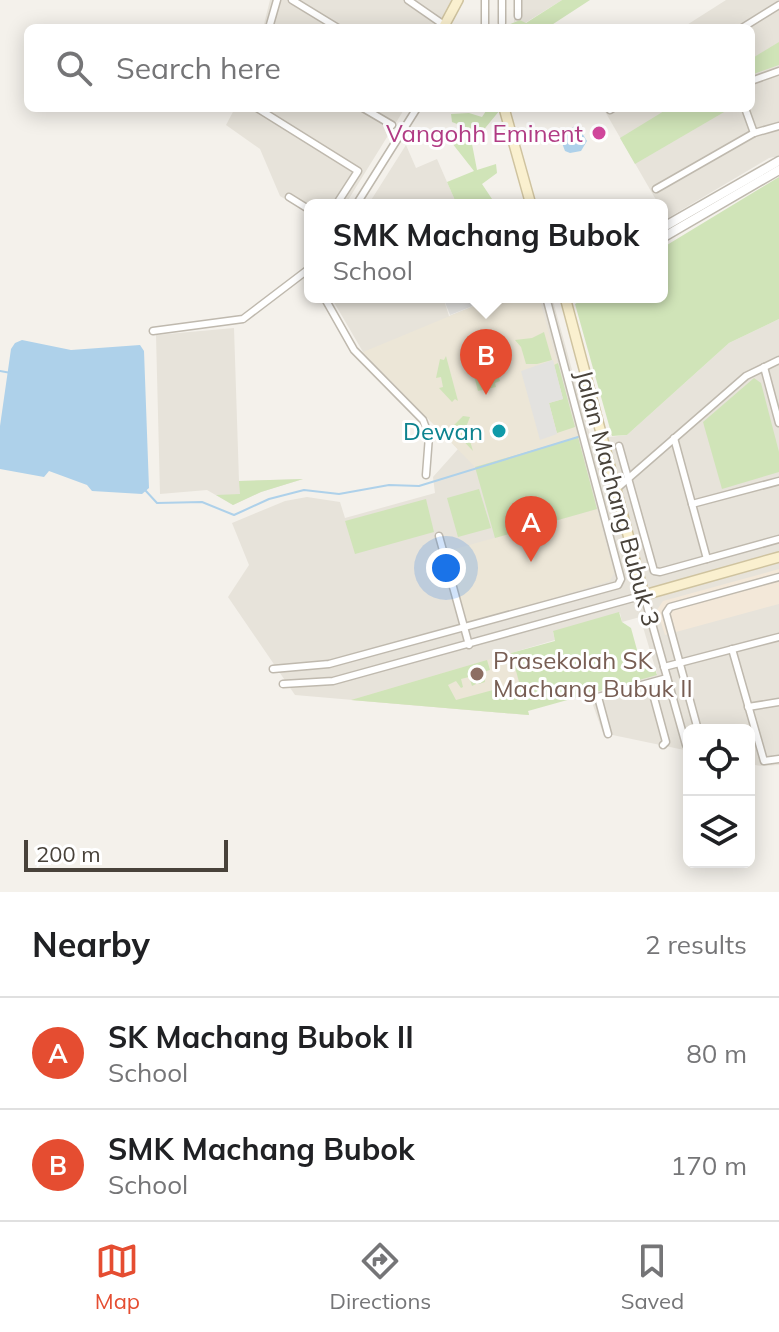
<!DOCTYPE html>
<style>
:root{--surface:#fff;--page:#f2f2f2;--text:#202124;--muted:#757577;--line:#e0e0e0;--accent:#e54d31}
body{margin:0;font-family:Mulish,sans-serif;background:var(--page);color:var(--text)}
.controls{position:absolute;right:24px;bottom:24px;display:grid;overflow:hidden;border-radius:12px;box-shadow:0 4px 20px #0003}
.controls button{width:72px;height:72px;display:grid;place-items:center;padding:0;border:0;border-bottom:2px solid var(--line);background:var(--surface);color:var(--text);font:40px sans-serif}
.scale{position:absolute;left:24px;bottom:20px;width:204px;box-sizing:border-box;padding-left:8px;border:4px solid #48423a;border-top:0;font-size:22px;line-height:28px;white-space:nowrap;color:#48423a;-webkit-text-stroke:6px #fff;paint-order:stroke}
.you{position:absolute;left:446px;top:568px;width:28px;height:28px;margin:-20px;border:6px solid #fff;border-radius:50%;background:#1a73e8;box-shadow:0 0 0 12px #1a73e833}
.badge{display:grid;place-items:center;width:52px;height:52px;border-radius:50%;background:var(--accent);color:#fff;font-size:26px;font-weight:700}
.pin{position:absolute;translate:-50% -66px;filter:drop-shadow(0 2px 4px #0008)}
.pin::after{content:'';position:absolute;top:42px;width:28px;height:24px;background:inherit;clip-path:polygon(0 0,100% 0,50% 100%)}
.popup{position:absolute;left:304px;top:199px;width:364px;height:104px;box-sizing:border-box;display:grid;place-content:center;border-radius:12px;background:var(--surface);filter:drop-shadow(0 2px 6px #0005);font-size:26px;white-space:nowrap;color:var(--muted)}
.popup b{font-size:30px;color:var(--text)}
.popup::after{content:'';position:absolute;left:50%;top:100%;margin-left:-16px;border:16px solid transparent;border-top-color:var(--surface)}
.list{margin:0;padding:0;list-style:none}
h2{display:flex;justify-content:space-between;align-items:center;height:104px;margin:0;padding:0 32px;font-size:34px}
h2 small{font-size:26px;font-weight:400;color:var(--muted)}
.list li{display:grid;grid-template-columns:52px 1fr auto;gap:24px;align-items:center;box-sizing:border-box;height:112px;padding:0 32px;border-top:2px solid var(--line)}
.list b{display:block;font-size:30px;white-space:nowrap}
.list p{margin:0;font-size:26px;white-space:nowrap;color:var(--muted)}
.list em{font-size:26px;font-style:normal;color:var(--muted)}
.icon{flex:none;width:44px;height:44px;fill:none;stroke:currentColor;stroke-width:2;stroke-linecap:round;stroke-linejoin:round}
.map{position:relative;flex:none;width:779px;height:892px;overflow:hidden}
.search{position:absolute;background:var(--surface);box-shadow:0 4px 20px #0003;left:24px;right:24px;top:24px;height:88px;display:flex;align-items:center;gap:20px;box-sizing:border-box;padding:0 28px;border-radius:12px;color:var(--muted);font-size:30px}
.sheet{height:328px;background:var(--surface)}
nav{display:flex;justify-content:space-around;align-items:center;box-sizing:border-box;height:112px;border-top:2px solid var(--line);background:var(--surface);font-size:22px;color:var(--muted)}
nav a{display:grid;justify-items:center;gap:4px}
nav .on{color:var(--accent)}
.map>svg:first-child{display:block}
.residential{fill:#e7e3da}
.commercial{fill:#f3e8d9}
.education{fill:#ece6d7}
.green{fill:#d0e4b8}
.parking{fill:#e3e2df}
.water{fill:#aed1ea}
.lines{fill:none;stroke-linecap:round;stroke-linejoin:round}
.stream{stroke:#aed1ea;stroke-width:2}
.minor-casing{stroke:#bfb9ae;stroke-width:9}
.tertiary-casing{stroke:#bfb9ae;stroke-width:11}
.secondary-casing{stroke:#cfc39f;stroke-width:12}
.minor{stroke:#fff;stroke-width:6}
.tertiary{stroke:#fff;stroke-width:8}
.secondary{stroke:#faf0cf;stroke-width:9}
.hotel-dot{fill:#d1479c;stroke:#fff;stroke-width:3}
.culture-dot{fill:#0f9aa8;stroke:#fff;stroke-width:3}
.education-dot{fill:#8d6e63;stroke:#fff;stroke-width:3}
.labels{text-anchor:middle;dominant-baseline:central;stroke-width:6;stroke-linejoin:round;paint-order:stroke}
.hotel-label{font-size:24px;fill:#b23c85;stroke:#fff;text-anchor:end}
.culture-label{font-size:24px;fill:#0d838f;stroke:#fff;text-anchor:end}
.street-label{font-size:24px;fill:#48423a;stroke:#fff}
.education-label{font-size:24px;fill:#785e54;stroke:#fff;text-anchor:start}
</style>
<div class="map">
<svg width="779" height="892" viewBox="0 0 779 892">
<rect width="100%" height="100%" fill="#f4f1eb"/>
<!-- residential -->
<g class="residential">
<path d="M270 0H452L437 28H263Z"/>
<path d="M514 0H562L525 23 520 20 514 22Z"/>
<path d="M726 0H779V156L769 158 668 218 662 205H659L603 108H751V28H682Z"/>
<path d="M235 108H405L345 205H310V215L280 196 260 149 226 125Z"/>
<path d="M406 145 416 168 437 159 457 205H368Z"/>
<path d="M331 297H443L449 316 496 297H552L591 439 627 435 729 343 779 319V765L761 766 749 764V730H689V751L603 733 589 694 657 674 640 617 622 622 620 613 553 632 555 640 511 653 529 715 295 695 228 597 249 565 232 523 285 501 307 497 340 502 345 518 435 493 433 477 458 449 363 352Z"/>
<path d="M234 328 239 481 303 479 261 492 233 505 207 490 160 494 156 335Z"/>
</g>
<!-- commercial -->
<path class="commercial" d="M779 569V604L665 635 657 610 663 601Z"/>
<!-- education -->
<g class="education">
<path d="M496 297H526L527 299 539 297 578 437 475 467 363 352Z"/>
<path d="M597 509 614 573 610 581 467 624 448 551Z"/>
<path d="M511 653 529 715 351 700Z"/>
</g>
<!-- green -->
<g class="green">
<path d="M562 0H590L547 28H501L520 20 526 23Z"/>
<path d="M779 42V65L751 75V59Z"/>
<path d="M488 108 500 110 472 144 477 170 496 164 497 173 482 184 496 205H457L447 182 474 171 452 143 457 140H469L470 129 452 122 451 114 469 113 482 117Z"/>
<path d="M669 108H731L635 164 620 138Z"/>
<path d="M779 177V319L729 343 627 435 612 436 575 304 586 297H662V248Z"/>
<path d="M544 332 552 360 537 364H526L521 347 515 340 532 338Z"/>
<path d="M485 347 487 354 492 352 500 381 495 383 496 387 478 391 468 353Z"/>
<path d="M446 356 458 401 455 399 452 402 439 388 443 387 441 377 436 378 440 359 444 360Z"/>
<path d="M558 363 575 427 557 433 549 403 563 399 554 365Z"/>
<path d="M754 378 761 383 779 452V472L722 489 703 422Z"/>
<path d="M463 416 470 417 466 427 473 451 451 428Z"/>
<path d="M578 437 597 509 495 538 475 467Z"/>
<path d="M303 479 261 492 233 505 216 495 240 494 239 481Z"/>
<path d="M479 489 491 528 458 537 447 498Z"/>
<path d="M426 499 434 532 355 554 345 521Z"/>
<path d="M619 612 622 622 631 628 642 668 654 666 657 675 528 711 529 715 351 700 487 660 490 670 483 672 485 682 479 684 475 679 476 684 472 686 469 677 461 679 463 687 461 688 456 681 448 685 456 700 493 690 496 696 521 689 511 653 555 641 553 631Z"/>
</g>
<!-- parking -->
<g class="parking">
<path d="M443 297H495L450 315Z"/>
<path d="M553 360 563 399 549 403 557 434 540 440 521 371Z"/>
</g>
<!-- water -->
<g class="water">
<path d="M577 125 587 141 581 151 570 153 565 151 559 135Z"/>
<path d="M22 340 71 350 140 345 144 351 149 488 142 494 92 491 87 485 49 471 44 477 0 469V426L11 349 15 343Z"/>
</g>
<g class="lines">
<!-- stream -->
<g class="stream">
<path d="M0 371 11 373"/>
<path d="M145 490 157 503 202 502 234 515 269 499 304 490 339 494 389 485 419 486 578 437"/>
</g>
<defs>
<g id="minor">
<path d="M292 0 338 28"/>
<path d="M408 0 444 25"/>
<path d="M485 0V27"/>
<path d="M502 0V23"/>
<path d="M518 0V16"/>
<path d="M269 28 277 0"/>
<path d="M742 28 779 5"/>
<path d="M751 81 779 71"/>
<path d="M257 108 358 171 336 205"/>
<path d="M363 108 392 125"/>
<path d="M745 108 754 133"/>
<path d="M610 110 613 108"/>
<path d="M656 189 754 133 779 126"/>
<path d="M289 197 310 210"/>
<path d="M356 205 417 108"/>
<path d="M324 297 354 350 423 420 429 436 426 475"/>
<path d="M153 331 243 319 310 268"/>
<path d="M764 367 779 423"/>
<path d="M674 438 707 559"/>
<path d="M619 446 654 571 660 572 779 539"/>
<path d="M615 490 746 376 779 360"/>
<path d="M692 504 779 481"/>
<path d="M439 536 469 645"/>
<path d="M732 649 764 761 779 759"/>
<path d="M664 667 779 637"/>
<path d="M273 669 329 664 618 585 621 579 546 297"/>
<path d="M650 683 666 742 663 745"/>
<path d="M283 684 333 681 644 595 686 745"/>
<path d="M748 707 779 702"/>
<path d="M698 730 666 613 670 607 779 577"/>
<path d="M608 734 598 697 667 678"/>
</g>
<g id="tertiary">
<path d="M662 228 779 161"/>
<path d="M662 238 779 170"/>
</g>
<g id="secondary">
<path d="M443 28 458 0"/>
<path d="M504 108 531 205"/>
<path d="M565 297 644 595 779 557"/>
</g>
</defs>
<!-- minor casing -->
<use href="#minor" class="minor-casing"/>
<!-- tertiary casing -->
<use href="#tertiary" class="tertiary-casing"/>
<!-- secondary casing -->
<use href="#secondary" class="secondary-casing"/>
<!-- minor -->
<use href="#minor" class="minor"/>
<!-- tertiary -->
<use href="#tertiary" class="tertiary"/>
<!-- secondary -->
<use href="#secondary" class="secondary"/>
</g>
<!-- markers -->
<circle class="hotel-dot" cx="599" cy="133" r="8"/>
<circle class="culture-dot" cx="499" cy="431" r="8"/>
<circle class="education-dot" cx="477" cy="674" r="8"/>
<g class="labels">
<!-- hotel labels -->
<g class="hotel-label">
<text x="583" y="133">Vangohh Eminent</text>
</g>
<!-- culture labels -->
<g class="culture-label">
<text x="483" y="431">Dewan</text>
</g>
<!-- street labels -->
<g class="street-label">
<text transform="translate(618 498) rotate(75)">Jalan Machang Bubuk 3</text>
</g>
<!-- education labels -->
<g class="education-label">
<text x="493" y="660">Prasekolah SK<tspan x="493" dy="28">Machang Bubuk II</tspan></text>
</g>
</g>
</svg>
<div class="controls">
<button><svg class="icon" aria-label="locate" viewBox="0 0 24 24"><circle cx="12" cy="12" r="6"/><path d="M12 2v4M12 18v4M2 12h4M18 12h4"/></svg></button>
<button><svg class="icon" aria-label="layers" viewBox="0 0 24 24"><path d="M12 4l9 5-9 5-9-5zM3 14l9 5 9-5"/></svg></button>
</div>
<div class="scale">200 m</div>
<div class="you"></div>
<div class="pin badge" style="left:531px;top:562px">A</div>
<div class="pin badge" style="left:486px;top:395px">B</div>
<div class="popup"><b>SMK Machang Bubok</b>School</div>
<div class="search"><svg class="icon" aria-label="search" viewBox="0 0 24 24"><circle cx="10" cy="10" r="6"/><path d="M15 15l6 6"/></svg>Search here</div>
</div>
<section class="sheet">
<h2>Nearby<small>2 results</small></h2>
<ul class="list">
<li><span class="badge">A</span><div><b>SK Machang Bubok II</b><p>School</p></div><em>80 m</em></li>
<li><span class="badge">B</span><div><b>SMK Machang Bubok</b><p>School</p></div><em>170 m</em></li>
</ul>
</section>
<nav>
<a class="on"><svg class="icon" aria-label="map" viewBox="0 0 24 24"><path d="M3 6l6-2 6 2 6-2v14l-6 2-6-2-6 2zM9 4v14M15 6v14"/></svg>Map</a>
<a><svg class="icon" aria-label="directions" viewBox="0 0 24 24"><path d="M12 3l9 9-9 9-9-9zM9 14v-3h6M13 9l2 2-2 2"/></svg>Directions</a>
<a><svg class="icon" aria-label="saved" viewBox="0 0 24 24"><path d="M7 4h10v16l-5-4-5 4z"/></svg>Saved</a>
</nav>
